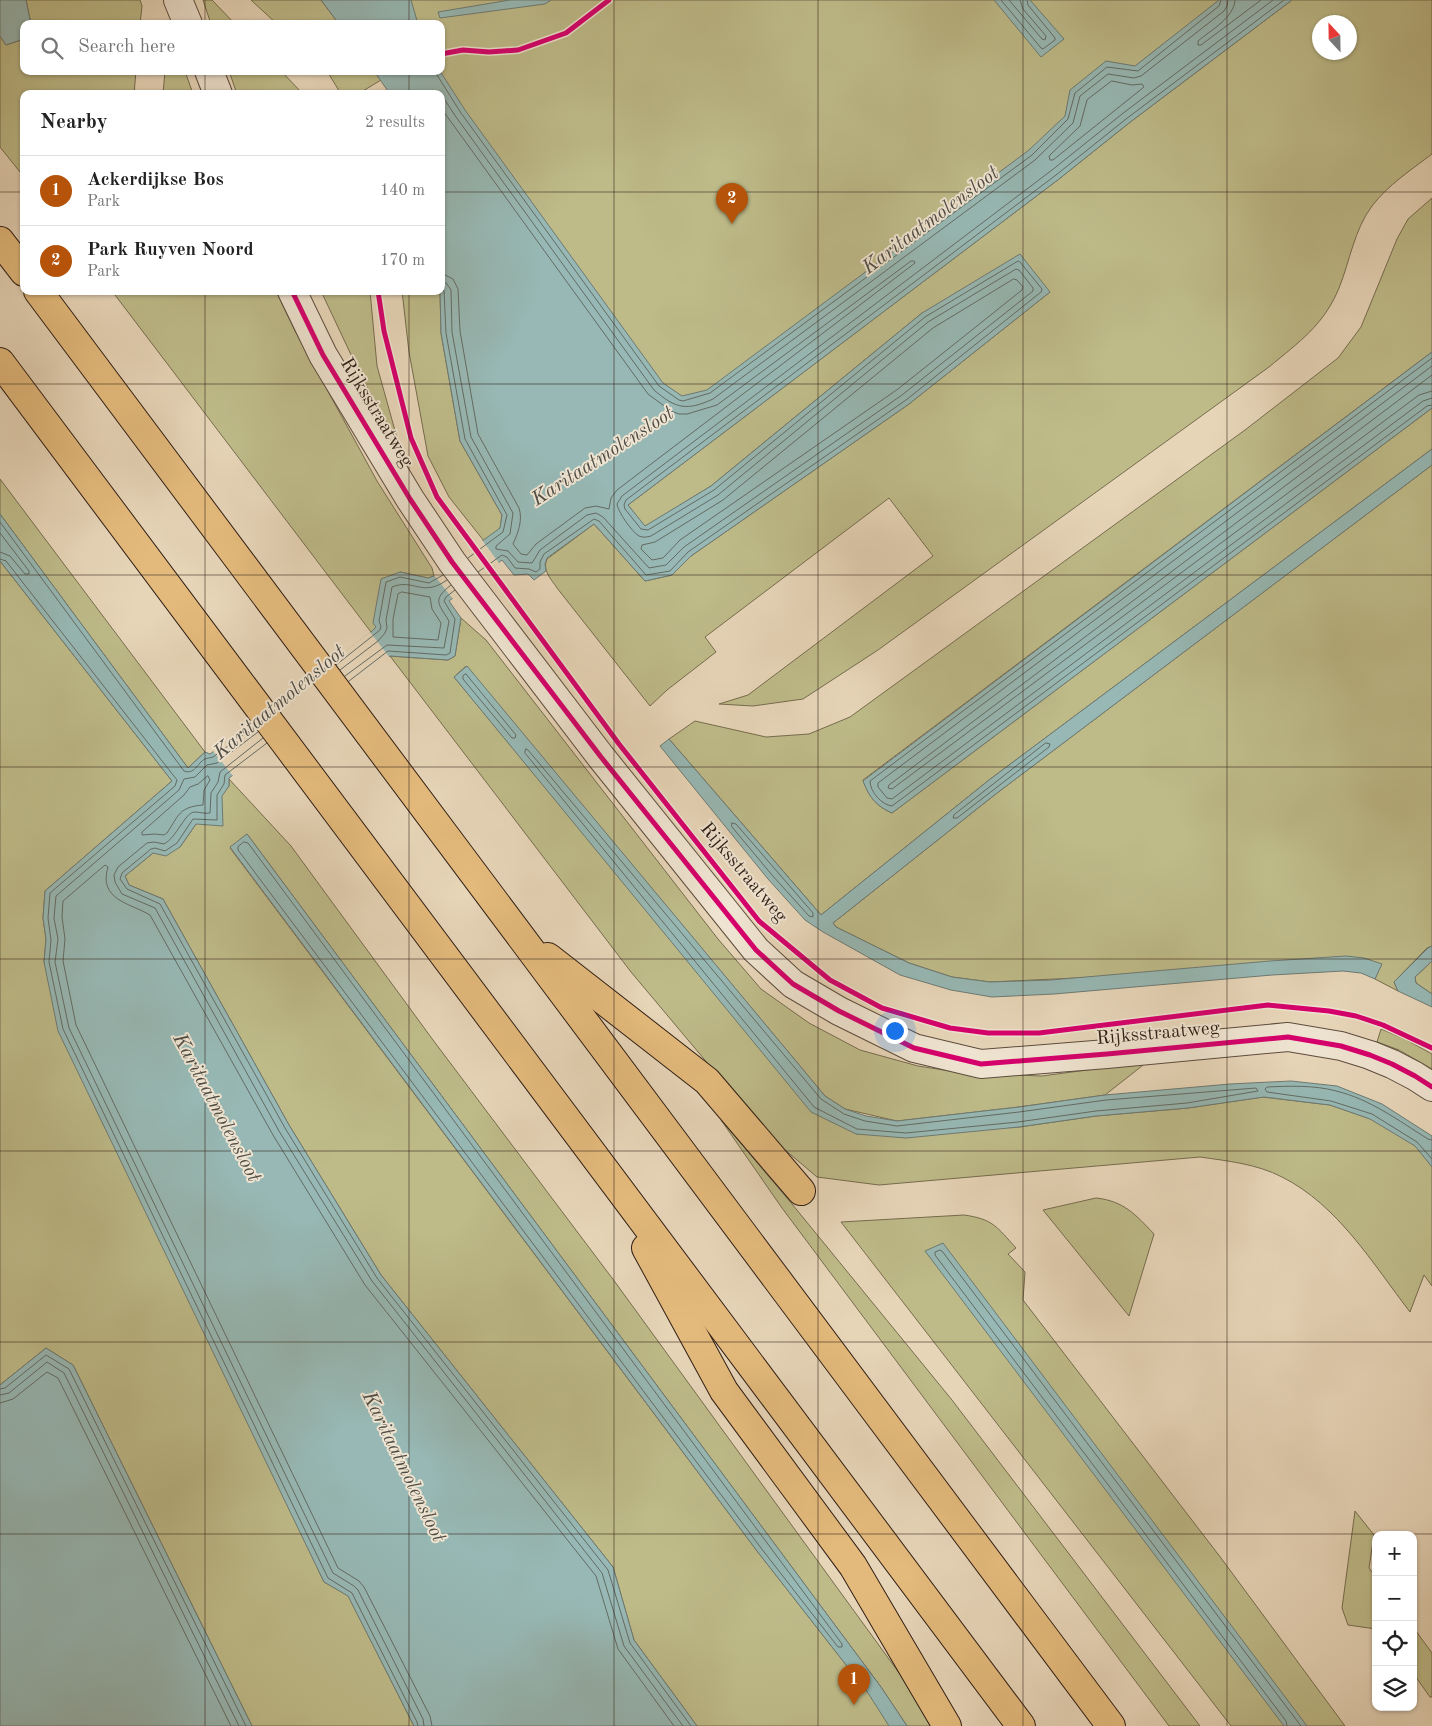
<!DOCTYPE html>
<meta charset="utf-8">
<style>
:root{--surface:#fff;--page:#f6f6f6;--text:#222;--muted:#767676;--line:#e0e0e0;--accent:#b45309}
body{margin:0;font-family:"Old Standard TT",serif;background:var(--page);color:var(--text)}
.controls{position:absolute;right:15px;bottom:15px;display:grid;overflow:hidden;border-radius:10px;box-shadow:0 1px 4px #0004}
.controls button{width:45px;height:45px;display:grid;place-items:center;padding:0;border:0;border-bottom:1px solid var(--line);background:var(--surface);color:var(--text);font:25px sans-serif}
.compass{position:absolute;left:1312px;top:15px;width:45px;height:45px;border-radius:50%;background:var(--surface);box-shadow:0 1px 4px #0004;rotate:338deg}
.you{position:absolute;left:894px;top:1030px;width:18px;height:18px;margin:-12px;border:4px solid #fff;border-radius:50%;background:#1a73e8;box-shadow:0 0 0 8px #1a73e833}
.badge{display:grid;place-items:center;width:32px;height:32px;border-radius:50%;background:var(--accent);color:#fff;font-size:16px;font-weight:700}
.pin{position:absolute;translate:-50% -41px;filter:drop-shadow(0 1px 2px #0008)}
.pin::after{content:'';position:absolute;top:26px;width:18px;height:15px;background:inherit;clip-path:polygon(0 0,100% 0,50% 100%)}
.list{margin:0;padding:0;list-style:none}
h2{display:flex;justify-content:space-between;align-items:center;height:65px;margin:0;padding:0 20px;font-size:21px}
h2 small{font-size:16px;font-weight:400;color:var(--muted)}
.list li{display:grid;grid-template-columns:32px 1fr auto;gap:15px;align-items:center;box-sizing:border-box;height:70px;padding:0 20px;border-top:1px solid var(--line)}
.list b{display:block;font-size:19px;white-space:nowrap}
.list p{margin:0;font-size:16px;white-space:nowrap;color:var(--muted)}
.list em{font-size:16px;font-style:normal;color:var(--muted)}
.icon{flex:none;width:28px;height:28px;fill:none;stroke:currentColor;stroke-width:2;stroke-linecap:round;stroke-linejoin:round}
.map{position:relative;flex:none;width:1432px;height:1726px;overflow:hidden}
.search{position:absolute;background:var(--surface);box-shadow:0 1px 4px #0004;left:20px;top:20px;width:425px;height:55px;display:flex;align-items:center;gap:12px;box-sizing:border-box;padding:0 18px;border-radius:10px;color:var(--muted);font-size:19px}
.panel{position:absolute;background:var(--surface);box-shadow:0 1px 4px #0004;left:20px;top:90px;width:425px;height:205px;border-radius:10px}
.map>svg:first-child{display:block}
.green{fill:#bebb89;stroke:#766c4f;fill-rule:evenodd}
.water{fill:#97b8b4;stroke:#6d7a74}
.pier{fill:#e7d5b8}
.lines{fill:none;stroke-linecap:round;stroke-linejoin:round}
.shore{stroke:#636b64;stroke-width:1}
.street-casing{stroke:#5d4c3e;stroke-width:30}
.highway-casing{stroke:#2f1e15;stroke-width:30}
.street{stroke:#efe4d1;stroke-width:28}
.highway{stroke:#e4ba7c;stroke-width:28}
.cycleway-casing{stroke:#efe4d1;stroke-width:8}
.cycleway{stroke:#d6006c;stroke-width:5}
.grid{fill:none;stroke:#2f1e15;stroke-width:1;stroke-opacity:0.55}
.labels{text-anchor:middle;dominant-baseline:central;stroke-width:4;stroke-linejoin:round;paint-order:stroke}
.street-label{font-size:19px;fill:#2f1e15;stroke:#efe4d1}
.water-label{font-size:20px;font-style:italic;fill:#4e4c45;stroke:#efe4d1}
</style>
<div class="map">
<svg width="1432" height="1726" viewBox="0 0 1432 1726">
<rect width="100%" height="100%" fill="#e7d5b8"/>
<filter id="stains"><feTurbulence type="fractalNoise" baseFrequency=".004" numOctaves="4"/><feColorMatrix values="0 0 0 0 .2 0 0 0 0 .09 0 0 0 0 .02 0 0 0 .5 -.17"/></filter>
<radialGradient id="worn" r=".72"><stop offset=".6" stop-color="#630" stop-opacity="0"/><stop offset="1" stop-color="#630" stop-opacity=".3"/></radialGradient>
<!-- green -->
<g class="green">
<path d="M26 0H140L142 6 140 24H31Z"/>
<path d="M203 0H212L235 24H211Z"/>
<path d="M251 0H321L339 24H277Z"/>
<path d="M379 0H1237L664 433 425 71H441V24H395Z"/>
<path d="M1292 0H1432V154C1411 170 1388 185 1372 206 1354 230 1350 261 1339 288 1324 325 1299 342 1269 367L878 650 803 699 753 706 719 704 748 695 933 556 889 498 705 637 716 652 667 690 650 706 557 588C551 579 542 570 547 559L594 524 645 581 672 575 691 556 909 404 1050 292 922 313 711 486 645 527 628 505 1059 179 1129 123ZM1320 22H1350V52H1320Z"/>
<path d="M0 36 6 45 24 39V71H136L134 94H24V177L0 147Z"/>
<path d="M165 71H185L193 94H163Z"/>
<path d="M229 71H281L303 94H237Z"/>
<path d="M327 71H374L381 80 358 94H341Z"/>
<path d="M1432 198V352L863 780C869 797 876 806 892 813L1432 408V449L989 780 821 915 669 739 695 721 766 737 809 734 850 717 1245 430 1338 358 1361 327 1397 239 1408 219Z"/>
<path d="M112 291H276L295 331 377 481 432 568 434 576 428 578 400 572 376 627 371 632Z"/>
<path d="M321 291H370L377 366 399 445 361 376Z"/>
<path d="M402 291H440L441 333 460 441 502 515 500 529 484 541 449 497 428 456 409 352Z"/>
<path d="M1432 465V946L1427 948 1394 982 1398 991 1375 979 1381 964 990 982 952 977 909 963 836 927 833 923 997 793Z"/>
<path d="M0 479 205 752 188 768 0 514Z"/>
<path d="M0 561 172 781 45 891 43 918 46 939 44 962 324 1582 348 1595 414 1726H252L73 1365 46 1348 0 1385Z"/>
<path d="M461 618 486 640 718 939 761 989 809 1023 860 1050 918 1066 963 1073 1042 1076 1147 1062 1105 1095 1019 1107 897 1121 845 1109 825 1096 466 666 454 677 644 907 856 1134 1019 1127 1096 1116 1188 1108 1263 1097 1330 1105 1424 1137 1432 1148V1286L1424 1275 1410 1312C1373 1264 1338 1205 1282 1177 1257 1164 1228 1161 1200 1157L879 1185 817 1177 784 1149 756 1121 631 972 390 656 448 660 455 656Z"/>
<path d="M229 779 291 846 433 1040 615 1282 902 1677 935 1726H907L881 1687 247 834 230 848 757 1551 865 1689 899 1726H697L634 1640 613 1567 381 1275 289 1125 163 899 129 885 125 876 153 853 180 847 196 824 229 786Z"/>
<path d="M1432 961V994L1416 983 1415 977Z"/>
<path d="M1381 1029 1405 1039 1432 1054V1069L1399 1050 1377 1042Z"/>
<path d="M721 1120 792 1204 952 1400 1200 1726H1169L782 1208Z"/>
<path d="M1096 1198C1124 1201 1136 1215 1154 1234L1129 1316 1043 1210Z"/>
<path d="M964 1215C993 1219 997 1227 1016 1248L1008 1254 1025 1272 1023 1300 1221 1558 1345 1726H1231L841 1222Z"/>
<path d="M1355 1511 1374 1535 1369 1568 1376 1577V1629L1348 1625 1342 1608Z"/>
<path d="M1413 1627 1432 1653V1697H1430L1413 1673Z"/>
</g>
<!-- water -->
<g class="water">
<path d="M0 0H26L31 24H24V39L6 45 0 36Z"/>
<path d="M321 0H411L418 24H339Z"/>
<path d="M510 0H551L545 4 440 18 438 12Z"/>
<path d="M994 0H1030L1064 39 1041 57Z"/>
<path d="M1219 0H1292L1129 123 1059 179 628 505 645 526 711 486 922 313 1020 254 1050 292 909 404 691 556 672 575 645 581 594 524 547 558 545 564 546 571 534 580 528 574 514 575 502 560 449 601 461 618 455 656 448 660 390 656 229 778V786L222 796 223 826 196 824 180 847 166 856 153 853 125 876 129 885 163 899 289 1125 381 1275 613 1567 634 1640 697 1726H414L348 1596 324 1582 58 1031 44 962 46 939 43 918 45 891 172 781 0 561V514L188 768 205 752 210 754 371 632 376 627 373 623 381 579 400 572 428 578 434 576 500 528 502 515 460 441 441 333 440 291H441V94H390L374 71H440L465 110 663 383 682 396 707 390 1029 150 1065 116 1070 90 1106 61 1135 66Z"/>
<path d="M1432 352V408L892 813C876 806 869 797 863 781Z"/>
<path d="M1432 449V465L997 793 833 923 836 927 909 963 952 977 990 982 1051 980 1270 961 1346 956 1364 958 1382 964 1375 979 1361 973 1343 971 1272 975 1054 994 992 997 951 990 900 975 823 932 805 920 768 879 660 746 669 739 821 915 989 780Z"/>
<path d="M467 666 825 1096 845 1109 866 1116 897 1121 1019 1107 1105 1095 1230 1084 1291 1081 1337 1086 1382 1104 1432 1136V1167L1415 1146 1370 1119 1330 1105 1264 1097 1188 1108 1096 1116 1019 1127 906 1138 856 1134 811 1112 454 677Z"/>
<path d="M247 834 881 1687 907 1726H889L868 1693 757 1551 230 847Z"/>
<path d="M1432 946V961L1415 977 1416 983 1432 994V1007L1398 991 1394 982 1428 948Z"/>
<path d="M943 1243 1307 1726H1284L925 1251Z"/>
<path d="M46 1348 73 1365 252 1726H0V1385Z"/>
</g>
<!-- pier -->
<g class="pier">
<path d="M482 540 499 563 453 599 434 575Z"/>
<path d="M370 632 390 658 233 776 213 751Z"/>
</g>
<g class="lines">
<!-- shore -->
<g class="shore">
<path d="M1001 0 1041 48 1043 49 1055 40V38L1028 5 1027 0"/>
<path d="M1009 0 1042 39 1045 40 1046 36 1023 9 1020 0"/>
<path d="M1235 0C1234 18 1211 30 1198 41V45H1201L1261 0"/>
<path d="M436 71 437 75 461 113 659 386 679 400 683 401 710 393 1032 155 1068 119 1075 93 1107 67 1138 71 1219 6 1221 0"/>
<path d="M1112 81 1132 85 1142 84 1144 87 1053 160H1050L1049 156 1080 126 1087 100Z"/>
<path d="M441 94 456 117 654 390C676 409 687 411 713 399L1035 160 1073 123 1080 96 1108 74 1134 78 1141 76 1224 11 1227 6 1228 0"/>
<path d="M441 108 648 394 671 411 679 414H687L717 405 911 261H914L915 263 617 490 611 498 609 509 596 506 585 508 536 544 527 555 521 554 513 544C518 533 523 520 519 508L478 434 460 331 458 289 453 279 441 273"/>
<path d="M1014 279 1017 280 1023 287 1022 290 898 389 680 540 663 558 652 560 641 549 642 545 655 542 723 500 933 328Z"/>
<path d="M441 280 447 284 451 290 452 332 471 437 513 513 510 534 496 546V549L508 551 518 562 532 563 540 550 587 515 596 513 603 517 649 568 666 565 684 547 902 395 1033 291V288L1019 270 1016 269 928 322 718 495 651 536C647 537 643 538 639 536 632 532 618 512 617 504L622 496 1052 170 1122 114 1273 0"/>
<path d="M441 287 444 291 446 333 465 439 507 515 503 532 468 558"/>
<path d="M1432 358 870 781C870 792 882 805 892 806L1427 406 1432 405"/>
<path d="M1432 366 878 783V787L887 798 892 799 1423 401 1432 398"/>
<path d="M1432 375 889 785 888 788 892 789 1419 395 1432 391"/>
<path d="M0 522 184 771C195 775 197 763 205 759 207 758 210 758 213 757L254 727"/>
<path d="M0 533 29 571V574H25L10 556 0 552"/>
<path d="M0 559 6 561 177 780 175 786 50 893 48 918 51 940 49 962 63 1029 328 1578 352 1593 417 1722 418 1726"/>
<path d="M478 572 502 555 507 557 515 568 529 569 536 572 540 569V562L544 554 594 519 599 521 646 575 670 571 688 552 906 400 1041 292 1042 289 1020 262 1018 261 925 317 714 490 648 530 641 529 625 509 624 505 626 500 1056 175 1126 119 1284 0"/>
<path d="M402 592 430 597 432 609 441 623 438 640 393 637V619L398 594Z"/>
<path d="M336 665 380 630 381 626 379 621 386 582 400 577 429 583 443 575"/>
<path d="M340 670 378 641 385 633 387 628 386 620 392 587C414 578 422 598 447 580"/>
<path d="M466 674 516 735 515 738H512L463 679V676Z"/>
<path d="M345 676 387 645 444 648 449 621C438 603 432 600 451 585"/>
<path d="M349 681 388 651 446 655 450 653 455 619 444 601 446 597 455 590"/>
<path d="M258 732 217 763 207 765 195 777 184 779 179 790 56 896 54 918 58 939 55 962 69 1028 333 1573 354 1586 358 1590 423 1719 424 1726"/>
<path d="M263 738 220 772 218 782 211 793 210 813C205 814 200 812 194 812 184 814 177 837 164 844L154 842 147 843 118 867 114 875 115 882 122 894 155 908 279 1131 372 1281 602 1573 624 1646 683 1726"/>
<path d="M267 743 225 775 224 784 217 795V820L193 819 177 843 165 851 155 848 151 849 122 873 120 879 127 889 160 904 285 1128 377 1278 608 1570 630 1643 691 1726"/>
<path d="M1046 743 1050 744 1049 747 957 818H953L954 815Z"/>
<path d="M526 749 528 750 821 1099 844 1114 865 1121 897 1126 1019 1112 1106 1100 1256 1088 1258 1091 1187 1103 1096 1111 1018 1122 906 1133 857 1129 814 1107 525 753Z"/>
<path d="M208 776 210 780 204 790 203 805C179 807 179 815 167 833L164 835 155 834 142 835V832L184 795 190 787 198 784Z"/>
<path d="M732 823 736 824 813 913V917L809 916 772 875 732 827Z"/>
<path d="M244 842 248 843 842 1644V1647H838L761 1548 238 850V847Z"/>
<path d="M1432 1140 1428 1139C1399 1121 1370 1099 1336 1091 1315 1085 1288 1086 1267 1087L1265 1089 1267 1092 1331 1101 1372 1114 1417 1142 1432 1159"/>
<path d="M0 1389 5 1388 46 1355 69 1369 246 1726"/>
<path d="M0 1395 9 1393 47 1362 64 1373 239 1726"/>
<path d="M0 1403 13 1399 47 1372 58 1378 231 1726"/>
<path d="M432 1726 430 1716 364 1587 359 1581 338 1568 76 1025 63 961 65 939 62 917 63 901 105 865 108 867C98 900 130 903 150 915L273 1135 365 1285 596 1576 618 1649 674 1726"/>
<path d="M1287 1726 1286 1721 935 1255V1252L940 1250 942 1251 1301 1726"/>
</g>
<defs>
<g id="street">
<path d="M178 0 188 24"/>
<path d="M209 71 218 94"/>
<path d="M292 291 323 355 410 499 452 562 601 757 756 950 793 984 839 1011 914 1048 981 1064 1107 1054 1288 1037 1341 1046 1370 1055 1392 1064 1415 1076 1432 1087"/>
</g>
<g id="highway">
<path d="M0 241 24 272"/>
<path d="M38 291 1111 1726"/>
<path d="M0 362 1021 1726"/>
<path d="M548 957 707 1081 801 1191"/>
<path d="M646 1248 724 1391 853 1566 947 1726"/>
</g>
</defs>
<!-- street casing -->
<use href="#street" class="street-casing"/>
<!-- highway casing -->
<use href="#highway" class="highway-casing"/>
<!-- street -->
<use href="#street" class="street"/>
<!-- highway -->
<use href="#highway" class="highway"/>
<defs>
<g id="cycleway">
<path d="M441 54 463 50 489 52 518 50 566 33 609 0"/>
<path d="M292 291 323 355 410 499 452 562 601 757 756 950 793 984 839 1011 914 1048 981 1064 1107 1054 1288 1037 1341 1046 1370 1055 1392 1064 1415 1076 1432 1087"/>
<path d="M378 291 384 331 411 438 437 497 619 744 759 921 830 980 882 1008 950 1028 988 1033H1039L1268 1005 1329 1011 1356 1016 1383 1025 1432 1048"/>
</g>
</defs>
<!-- cycleway casing -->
<use href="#cycleway" class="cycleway-casing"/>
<!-- cycleway -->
<use href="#cycleway" class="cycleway"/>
</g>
<!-- grid -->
<path class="grid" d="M205 0V24M409 0V24M614 0V1726M818 0V1726M1023 0V1726M1227 0V1726M205 71V94M409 71V94M0 192H24M441 192H1432M205 291V1726M409 291V1726M0 384H1432M0 575H1432M0 767H1432M0 959H1432M0 1151H1432M0 1342H1432M0 1534H1432"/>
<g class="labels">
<!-- street labels -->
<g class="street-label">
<text transform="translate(376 413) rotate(59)">Rijksstraatweg</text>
<text transform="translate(743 873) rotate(50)">Rijksstraatweg</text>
<text transform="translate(1158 1034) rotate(-5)">Rijksstraatweg</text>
</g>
<!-- water labels -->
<g class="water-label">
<text transform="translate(931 221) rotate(-37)">Karitaatmolensloot</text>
<text transform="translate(603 457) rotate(-33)">Karitaatmolensloot</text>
<text transform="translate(280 703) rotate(-40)">Karitaatmolensloot</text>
<text transform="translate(216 1108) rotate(62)">Karitaatmolensloot</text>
<text transform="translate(403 1467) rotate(64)">Karitaatmolensloot</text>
</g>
</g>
<rect width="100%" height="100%" filter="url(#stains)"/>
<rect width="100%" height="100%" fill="url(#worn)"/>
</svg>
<div class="controls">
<button>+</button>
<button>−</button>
<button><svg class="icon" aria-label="locate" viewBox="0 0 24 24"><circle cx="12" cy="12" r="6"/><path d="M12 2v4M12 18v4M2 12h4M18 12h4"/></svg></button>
<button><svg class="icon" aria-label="layers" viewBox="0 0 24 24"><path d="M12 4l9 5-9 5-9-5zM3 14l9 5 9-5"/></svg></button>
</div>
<svg class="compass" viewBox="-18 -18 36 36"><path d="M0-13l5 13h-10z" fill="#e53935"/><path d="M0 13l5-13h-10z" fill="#767676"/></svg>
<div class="you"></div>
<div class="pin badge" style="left:854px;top:1705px">1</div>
<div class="pin badge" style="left:732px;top:224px">2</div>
<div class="search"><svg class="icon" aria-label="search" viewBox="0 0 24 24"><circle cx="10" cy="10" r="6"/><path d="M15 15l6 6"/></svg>Search here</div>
<section class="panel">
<h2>Nearby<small>2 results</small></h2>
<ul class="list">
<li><span class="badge">1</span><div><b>Ackerdijkse Bos</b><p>Park</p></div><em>140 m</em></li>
<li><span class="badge">2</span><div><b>Park Ruyven Noord</b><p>Park</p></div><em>170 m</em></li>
</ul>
</section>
</div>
